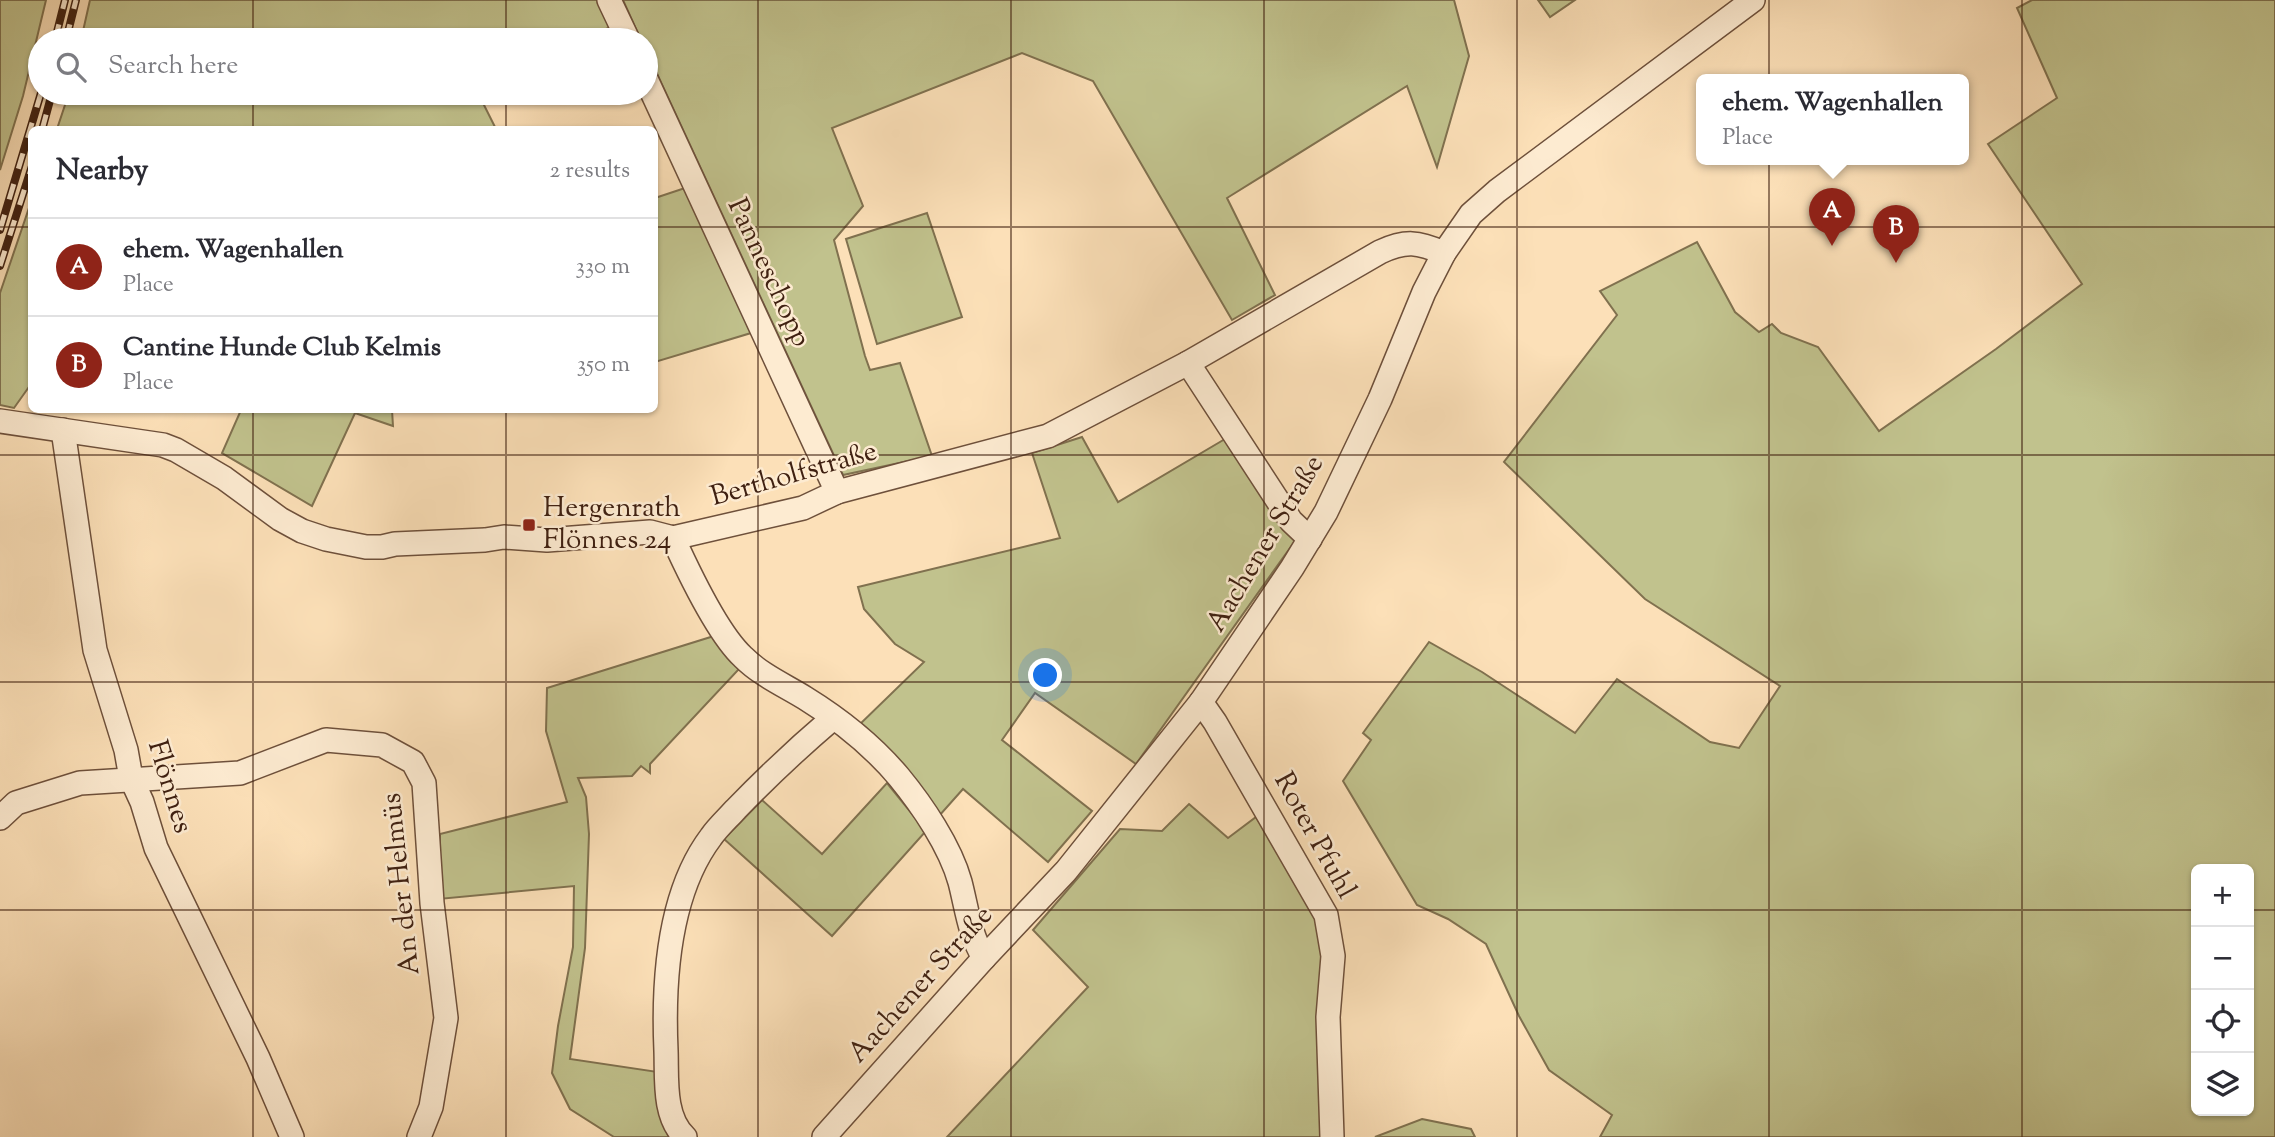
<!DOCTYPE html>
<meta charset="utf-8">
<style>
:root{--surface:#fff;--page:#f7f7f7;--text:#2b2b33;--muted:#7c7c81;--line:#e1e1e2;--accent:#8f2418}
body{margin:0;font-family:"Sorts Mill Goudy",serif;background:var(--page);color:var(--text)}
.controls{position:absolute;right:21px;bottom:21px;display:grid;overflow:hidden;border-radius:10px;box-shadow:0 2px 5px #0004}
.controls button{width:63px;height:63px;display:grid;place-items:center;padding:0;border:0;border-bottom:2px solid var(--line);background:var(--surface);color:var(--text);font:35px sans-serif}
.you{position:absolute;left:1046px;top:676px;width:24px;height:24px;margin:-18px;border:5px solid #fff;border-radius:50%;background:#1a73e8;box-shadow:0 0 0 10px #1a73e833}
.badge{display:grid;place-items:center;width:46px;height:46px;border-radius:50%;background:var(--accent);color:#fff;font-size:23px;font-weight:700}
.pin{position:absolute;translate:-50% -58px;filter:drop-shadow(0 2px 4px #0008)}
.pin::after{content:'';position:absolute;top:37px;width:24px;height:21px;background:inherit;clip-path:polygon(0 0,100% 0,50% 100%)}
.popup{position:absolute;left:1696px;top:74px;width:273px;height:91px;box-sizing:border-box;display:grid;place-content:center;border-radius:10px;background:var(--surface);filter:drop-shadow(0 2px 5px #0005);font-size:23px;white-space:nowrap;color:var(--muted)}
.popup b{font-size:26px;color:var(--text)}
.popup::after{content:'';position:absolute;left:50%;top:100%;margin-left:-14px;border:14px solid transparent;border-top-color:var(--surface)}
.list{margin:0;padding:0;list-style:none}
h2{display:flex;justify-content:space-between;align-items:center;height:91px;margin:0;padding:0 28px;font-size:30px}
h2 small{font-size:23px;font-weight:400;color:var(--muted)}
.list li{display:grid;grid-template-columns:46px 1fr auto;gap:21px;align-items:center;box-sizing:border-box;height:98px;padding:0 28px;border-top:2px solid var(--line)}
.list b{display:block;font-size:26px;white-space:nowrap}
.list p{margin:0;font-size:23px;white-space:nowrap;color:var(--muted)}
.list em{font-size:23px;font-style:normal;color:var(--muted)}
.icon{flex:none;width:38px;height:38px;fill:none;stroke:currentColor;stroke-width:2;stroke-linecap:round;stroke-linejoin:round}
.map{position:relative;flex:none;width:2275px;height:1137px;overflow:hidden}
.search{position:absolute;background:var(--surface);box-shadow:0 2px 5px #0004;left:28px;top:28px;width:630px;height:77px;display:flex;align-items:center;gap:18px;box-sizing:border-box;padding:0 24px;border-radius:38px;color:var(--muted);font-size:26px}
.panel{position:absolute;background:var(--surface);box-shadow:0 2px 5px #0004;left:28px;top:126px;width:630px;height:287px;border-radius:10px}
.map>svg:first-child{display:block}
.green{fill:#c1c28d;stroke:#80714f;stroke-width:2;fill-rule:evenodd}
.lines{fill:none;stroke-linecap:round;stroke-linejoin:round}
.minor-casing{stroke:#6e503b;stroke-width:26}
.minor{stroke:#fdebd1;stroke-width:23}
.rail-casing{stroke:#3f2011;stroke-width:8}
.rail{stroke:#fdebd1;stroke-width:5;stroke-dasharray:16;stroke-linecap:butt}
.grid{fill:none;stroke:#3f2011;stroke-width:2;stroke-opacity:0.55}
.poi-dot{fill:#8f2418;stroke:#fdebd1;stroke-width:2.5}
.labels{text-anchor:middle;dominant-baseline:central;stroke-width:5;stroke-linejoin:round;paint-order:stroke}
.street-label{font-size:28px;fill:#3f2011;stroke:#fdebd1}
.poi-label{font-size:28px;fill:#3f2011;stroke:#fdebd1;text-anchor:start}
</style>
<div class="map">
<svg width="2275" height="1137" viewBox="0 0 2275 1137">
<rect width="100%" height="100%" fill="#fce0b8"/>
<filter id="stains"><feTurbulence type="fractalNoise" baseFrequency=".00286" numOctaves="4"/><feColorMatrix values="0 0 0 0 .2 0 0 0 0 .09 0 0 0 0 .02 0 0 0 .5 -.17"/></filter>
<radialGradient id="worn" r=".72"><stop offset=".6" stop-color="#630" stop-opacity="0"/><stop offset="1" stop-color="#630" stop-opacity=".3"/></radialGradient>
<!-- green -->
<g class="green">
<path d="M0 0H46L23 96 0 170Z"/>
<path d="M90 0H600L613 26 580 40H81Z"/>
<path d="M623 0H1454L1469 56 1437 167 1407 86 1227 198 1275 295 1232 320 1093 81 1022 53 832 128 863 206 834 240 865 356 870 370 900 363 932 456 843 475 646 50V40H641Z"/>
<path d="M1538 0H1575L1550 17Z"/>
<path d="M2032 0H2275V1137H1600L1612 1115 1549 1070 1519 1016 1486 944 1448 919 1417 905 1343 781 1371 740 1363 733 1429 642 1482 672 1575 733 1617 679 1710 742 1739 748 1780 686 1645 599 1504 462 1617 315 1600 291 1697 242 1735 312 1759 332 1772 324 1781 333 1818 347 1879 431 1996 349 2082 284 1988 144 2057 98 2017 8ZM2196 869H2249V1111H2196Z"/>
<path d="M69 93H478L496 129H57Z"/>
<path d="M685 188 751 333 655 362V198Z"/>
<path d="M31 202V384L14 408 0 405V293Z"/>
<path d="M927 213 962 317 877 344 846 239Z"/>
<path d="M241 410H392L393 426 355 413 312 506 222 453Z"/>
<path d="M1082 437 1118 502 1225 439 1295 541 1136 764 1035 693 1002 740 1092 811 1048 862 963 789 939 816 858 726 924 662 895 644 864 609 858 587 1060 538 1032 453Z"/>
<path d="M714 636 739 669 650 764V773L641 766 632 776 578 778 586 797 589 834 585 948 570 1059 658 1072 661 1119 669 1137H614L570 1109 552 1073 558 1026 573 947 574 886 439 899 440 834 567 802 546 731 547 688Z"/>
<path d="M887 783 926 831 832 936 724 839 762 800 822 854Z"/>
<path d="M1189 804 1228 838 1256 817 1318 912 1325 953 1321 1137H947L1088 987 1033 930 1120 829 1162 831Z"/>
<path d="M1422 1119 1471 1129 1475 1137H1375Z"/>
</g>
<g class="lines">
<defs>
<g id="minor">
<path d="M609 0 628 40"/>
<path d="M646 79 837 492"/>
<path d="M1188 363 1291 521 1310 539"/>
<path d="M0 421 163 445 176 450 224 478 280 519 302 531 326 539 366 547H382L395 544 485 540 504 537 547 540 650 532 673 538 803 508 837 492 1048 436 1188 363 1380 252C1406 240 1418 242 1444 253"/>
<path d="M63 430 95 650 126 750 131 778 142 802 156 848 258 1058 292 1137"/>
<path d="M673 538C688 571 717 633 743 657 761 675 784 685 805 698 839 719 873 746 899 777 922 805 950 846 960 882 967 909 969 933 984 958"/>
<path d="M1201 702 1215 722 1326 915 1333 956 1328 1017 1332 1137"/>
<path d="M0 818 16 803 80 783 240 773 326 740 382 745 413 762 424 783 432 903 446 1018 431 1107 419 1137"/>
<path d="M685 1137C663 1117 667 1078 666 1051 663 983 668 894 711 837 718 827 728 818 736 809 767 777 799 747 833 718"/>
<path d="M824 1137 984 958 1066 871 1201 702 1292 568 1326 512 1380 399 1424 292 1444 253 1471 214 1497 191 1753 0"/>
</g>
</defs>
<!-- minor casing -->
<use href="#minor" class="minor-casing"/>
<!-- minor -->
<use href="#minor" class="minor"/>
<defs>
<g id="rail">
<path d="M55 40 65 0"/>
<path d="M66 40 76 0"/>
<path d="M42 130 52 93"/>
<path d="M0 230 41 93"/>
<path d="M0 266 32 166"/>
</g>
</defs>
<!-- rail casing -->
<use href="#rail" class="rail-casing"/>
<!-- rail -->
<use href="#rail" class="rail"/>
</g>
<!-- grid -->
<path class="grid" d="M253 0V40M506 0V40M758 0V1137M1011 0V1137M1264 0V1137M1517 0V1137M1769 0V1137M2022 0V1137M253 93V130M506 93V130M0 227H32M654 227H2275M253 410V1137M506 410V1137M0 455H2275M0 682H2275M0 910H2196M2249 910H2275"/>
<!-- markers -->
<rect class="poi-dot" x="522" y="518" width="14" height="14" rx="3.5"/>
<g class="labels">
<!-- street labels -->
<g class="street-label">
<text transform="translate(768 273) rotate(65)">Panneschopp</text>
<text transform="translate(794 475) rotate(-16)">Bertholfstraße</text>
<text transform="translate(1266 544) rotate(-59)">Aachener Straße</text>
<text transform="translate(169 787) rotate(73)">Flönnes</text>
<text transform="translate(1314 836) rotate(61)">Roter Pfuhl</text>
<text transform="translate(402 884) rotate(-96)">An der Helmüs</text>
<text transform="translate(921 985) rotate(-48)">Aachener Straße</text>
</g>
<!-- poi labels -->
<g class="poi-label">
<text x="543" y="509">Hergenrath<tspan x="543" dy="32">Flönnes 24</tspan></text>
</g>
</g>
<rect width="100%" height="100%" filter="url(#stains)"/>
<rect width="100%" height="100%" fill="url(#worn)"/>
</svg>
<div class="controls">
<button>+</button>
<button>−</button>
<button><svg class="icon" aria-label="locate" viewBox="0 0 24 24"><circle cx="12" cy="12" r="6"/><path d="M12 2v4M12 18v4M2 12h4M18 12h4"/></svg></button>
<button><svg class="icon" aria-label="layers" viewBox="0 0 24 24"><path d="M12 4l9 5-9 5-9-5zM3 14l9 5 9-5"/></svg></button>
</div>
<div class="you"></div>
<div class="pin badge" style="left:1832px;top:246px">A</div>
<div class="popup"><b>ehem. Wagenhallen</b>Place</div>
<div class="pin badge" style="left:1896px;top:263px">B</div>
<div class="search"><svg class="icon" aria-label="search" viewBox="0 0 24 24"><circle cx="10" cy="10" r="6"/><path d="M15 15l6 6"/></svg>Search here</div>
<section class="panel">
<h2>Nearby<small>2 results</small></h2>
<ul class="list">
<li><span class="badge">A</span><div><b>ehem. Wagenhallen</b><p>Place</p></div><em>330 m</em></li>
<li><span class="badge">B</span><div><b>Cantine Hunde Club Kelmis</b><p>Place</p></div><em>350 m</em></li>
</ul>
</section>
</div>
